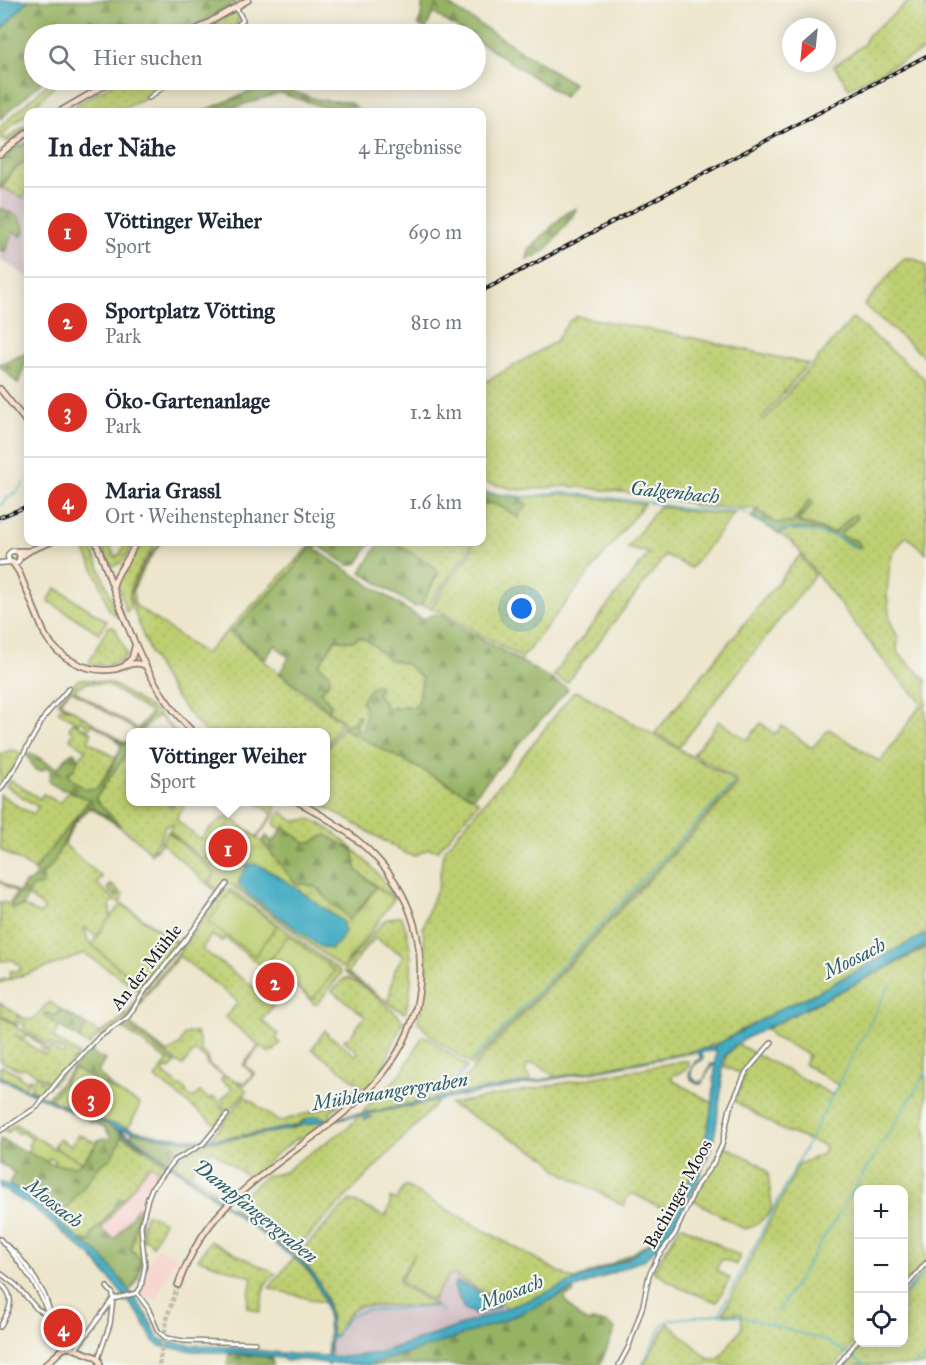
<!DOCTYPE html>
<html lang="de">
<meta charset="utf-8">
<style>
:root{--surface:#fff;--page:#f2f2f3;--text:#1f2937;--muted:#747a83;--line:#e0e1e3;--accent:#d93025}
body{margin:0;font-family:"IM FELL Great Primer",serif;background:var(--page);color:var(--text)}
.controls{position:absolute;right:18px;bottom:18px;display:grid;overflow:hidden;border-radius:12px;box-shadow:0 3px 15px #0003}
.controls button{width:54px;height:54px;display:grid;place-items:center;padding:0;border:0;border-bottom:2px solid var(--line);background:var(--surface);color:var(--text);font:30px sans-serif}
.compass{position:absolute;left:782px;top:18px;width:54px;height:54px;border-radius:50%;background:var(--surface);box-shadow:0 3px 15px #0003;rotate:207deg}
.you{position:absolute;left:522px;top:609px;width:21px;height:21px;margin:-15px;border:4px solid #fff;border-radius:50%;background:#1a73e8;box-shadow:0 0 0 9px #1a73e833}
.badge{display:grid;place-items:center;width:39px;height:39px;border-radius:50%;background:var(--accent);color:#fff;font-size:20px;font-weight:700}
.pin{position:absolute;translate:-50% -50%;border:3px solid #fff;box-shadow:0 2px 6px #0006}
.popup{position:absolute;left:126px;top:728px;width:204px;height:78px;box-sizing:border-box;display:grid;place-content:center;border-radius:12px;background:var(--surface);filter:drop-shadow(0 2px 4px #0005);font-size:20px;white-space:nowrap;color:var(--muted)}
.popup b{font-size:22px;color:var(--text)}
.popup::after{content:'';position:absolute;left:50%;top:100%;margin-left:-12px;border:12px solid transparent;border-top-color:var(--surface)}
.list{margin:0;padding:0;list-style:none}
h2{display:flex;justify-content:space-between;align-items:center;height:78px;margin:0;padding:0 24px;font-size:26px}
h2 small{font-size:20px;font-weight:400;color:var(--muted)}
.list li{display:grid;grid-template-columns:39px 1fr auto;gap:18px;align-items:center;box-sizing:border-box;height:90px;padding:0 24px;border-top:2px solid var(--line)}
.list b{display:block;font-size:22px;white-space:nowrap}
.list p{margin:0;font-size:20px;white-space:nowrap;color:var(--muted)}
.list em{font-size:20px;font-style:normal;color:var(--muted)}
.icon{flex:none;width:33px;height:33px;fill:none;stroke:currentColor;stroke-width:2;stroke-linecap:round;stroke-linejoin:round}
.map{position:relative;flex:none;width:926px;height:1365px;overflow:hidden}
.search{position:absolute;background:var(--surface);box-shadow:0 3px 15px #0003;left:24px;top:24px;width:462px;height:66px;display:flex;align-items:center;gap:15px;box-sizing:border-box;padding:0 21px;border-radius:33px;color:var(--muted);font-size:22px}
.panel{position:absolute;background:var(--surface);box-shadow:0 3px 15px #0003;left:24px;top:108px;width:462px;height:438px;border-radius:12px}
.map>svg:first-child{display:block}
.built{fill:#f7d0cc}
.industrial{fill:#d2bec3}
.grass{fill:url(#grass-dots);stroke:#6d7647;stroke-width:1.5;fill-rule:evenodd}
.forest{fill:url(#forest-firs);stroke:#596740;stroke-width:1.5}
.park{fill:url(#park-tufts);stroke:#6d7647;stroke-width:1.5}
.garden{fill:#becf72;stroke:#6d7647;stroke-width:1.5}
.water{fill:#43acc2;stroke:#30646f;stroke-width:1.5;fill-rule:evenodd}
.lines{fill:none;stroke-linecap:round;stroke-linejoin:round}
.stream{stroke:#43acc2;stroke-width:1.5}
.secondary-tunnel{stroke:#c3bea9;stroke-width:4.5;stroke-dasharray:4.5 2;stroke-linecap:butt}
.minor-casing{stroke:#848174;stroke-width:6}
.tertiary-casing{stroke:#848174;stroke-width:7}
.secondary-casing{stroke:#848174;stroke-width:8}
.minor{stroke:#fff;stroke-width:3}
.tertiary{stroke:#fff;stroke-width:4}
.secondary{stroke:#fde4d1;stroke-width:4.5}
.rail-casing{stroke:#1c1c1c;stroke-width:4}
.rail{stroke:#f6f6f2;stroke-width:1.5;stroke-dasharray:4.5;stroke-linecap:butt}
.labels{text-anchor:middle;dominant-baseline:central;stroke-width:4.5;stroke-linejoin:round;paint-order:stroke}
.street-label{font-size:18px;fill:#1c1c1c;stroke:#f6f6f2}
.water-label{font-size:20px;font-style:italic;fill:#2e5d67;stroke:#f6f6f2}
</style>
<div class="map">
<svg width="926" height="1365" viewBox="0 0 926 1365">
<defs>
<pattern id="grass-dots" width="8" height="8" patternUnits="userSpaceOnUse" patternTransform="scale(1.5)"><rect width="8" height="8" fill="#becf72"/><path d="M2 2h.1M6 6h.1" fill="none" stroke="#a3b162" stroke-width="1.8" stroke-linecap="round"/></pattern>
<pattern id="forest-firs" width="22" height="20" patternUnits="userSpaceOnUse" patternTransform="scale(1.5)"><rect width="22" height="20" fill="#96b264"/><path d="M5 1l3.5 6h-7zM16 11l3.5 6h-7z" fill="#7a9052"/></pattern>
<pattern id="park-tufts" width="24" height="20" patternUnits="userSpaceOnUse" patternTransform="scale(1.5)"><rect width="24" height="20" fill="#becf72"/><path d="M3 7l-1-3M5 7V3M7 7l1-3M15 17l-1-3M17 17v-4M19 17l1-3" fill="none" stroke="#a3b162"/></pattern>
</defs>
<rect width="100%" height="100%" fill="#f6f6f2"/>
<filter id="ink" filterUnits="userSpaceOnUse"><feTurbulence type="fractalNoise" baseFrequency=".0167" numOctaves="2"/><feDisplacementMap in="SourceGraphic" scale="12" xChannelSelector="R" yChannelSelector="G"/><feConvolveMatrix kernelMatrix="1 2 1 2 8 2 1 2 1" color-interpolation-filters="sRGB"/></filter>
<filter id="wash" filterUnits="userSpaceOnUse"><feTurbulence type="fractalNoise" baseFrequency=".008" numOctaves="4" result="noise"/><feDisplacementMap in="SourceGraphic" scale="24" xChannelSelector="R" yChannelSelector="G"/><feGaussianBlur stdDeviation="1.35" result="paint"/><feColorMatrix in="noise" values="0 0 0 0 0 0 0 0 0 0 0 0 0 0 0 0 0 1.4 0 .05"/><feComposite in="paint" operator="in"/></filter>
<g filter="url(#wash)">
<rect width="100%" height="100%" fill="#ede6cc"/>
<!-- built -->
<g class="built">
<path d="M152 1164 157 1169 156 1177 142 1203 115 1239 101 1229 148 1167Z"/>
<path d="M156 1248 177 1256 156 1300 142 1293 148 1266Z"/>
</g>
<!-- industrial -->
<g class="industrial">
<path d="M28 144V277L0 259V162Z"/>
<path d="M415 1253 485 1293 508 1308 445 1331 378 1353 344 1357 330 1356V1340L334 1337 347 1314 353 1308 359 1306 423 1305 431 1306 434 1304 404 1287 398 1281Z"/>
</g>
<!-- grass -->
<g class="grass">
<path d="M911 0H926V49L849 88 834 66 864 44 868 35Z"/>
<path d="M232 13H235L238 15 239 20 236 25 226 34H194Z"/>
<path d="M52 80H61L28 112 8 129 3 136 6 139 28 124V126L22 133 8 142 6 143 0 137V127Z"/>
<path d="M119 80H170L147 97 117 112H64Z"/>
<path d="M28 160V185L24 198 2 188 14 170Z"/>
<path d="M905 258H913L926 265V358L864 305 901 261Z"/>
<path d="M577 316 689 337 808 364 762 418 764 420 853 318 926 380V553L906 536 898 546 892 556 889 570 887 594 890 620 898 638 897 652 926 680V706L894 674 793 543 778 533C784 532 791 529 797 529 817 527 841 537 857 547V541L842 536 841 533 857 519 852 516 834 533 797 521 813 503 792 523H776L756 509 695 506 689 503 649 495 568 486 519 490 482 482V384L555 342 569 321Z"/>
<path d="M561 493 644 504 522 658 443 613 430 608 464 561 471 554 473 542H482V506C491 500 496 505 505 509 510 511 515 511 520 511L522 497 542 496Z"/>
<path d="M659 506 695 512 734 514 691 568 666 555 567 683 553 675 649 553 627 548Z"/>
<path d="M81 542H89L111 597 116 615 112 613 109 610 100 583Z"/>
<path d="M99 542H108L115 557H117V555L120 554 126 542H133C130 552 125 563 114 566L109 563Z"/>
<path d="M138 542H155C153 550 148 555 143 563 133 580 128 587 130 608L126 612 117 581C123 566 135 558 138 542Z"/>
<path d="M160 542H161L145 566 133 590 135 605 205 654 314 542H317L296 565 295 568 232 632H229L307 696 341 721 340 725 326 746V732H206C173 700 153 666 138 622 136 614 130 603 131 595 133 578 150 556 160 542Z"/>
<path d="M394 542H471C470 550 469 554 462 559L427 607 421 605 438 574 436 568Z"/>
<path d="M800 555 815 575 679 747 655 733Z"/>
<path d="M112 626 115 628 127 654C119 666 103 666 91 664L89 662 108 627Z"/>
<path d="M360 637 370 642 388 659 406 664 422 678 419 700 415 708 403 706 398 708H387L377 693 366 708V720L363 729 360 731 355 729 360 716 358 715 353 723 343 728 473 797 479 802 438 850 428 849 414 856 407 854 317 802H326V750L343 726V721L329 710 331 705 321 692 330 680 329 673 319 665 335 640 352 641Z"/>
<path d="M82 679 111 683 154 710 177 732H174L158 715 141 732H139L153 714 137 732H134L135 730 71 690 60 702 125 743 130 737V740L126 745 91 723V726L89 731 85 728 86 724 80 720 78 723 58 711 61 707 66 709H68L58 702 78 680ZM87 683 103 684 108 685 151 713 137 729 75 691 77 687Z"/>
<path d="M575 692H579L731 779 734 781 735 785 472 1065 431 1036 418 1022 423 998 426 976V964L423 929 430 905 438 888 443 854 445 849 519 761 572 694Z"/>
<path d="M921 705 926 710V934L833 983 818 992 786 1006 757 1023 741 1030 720 1043 712 1044 709 1046 710 1048 556 1078C547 1071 540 1062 528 1064L525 1071 532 1081 446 1097 462 1080 471 1073 474 1067 490 1049 735 788 738 783 734 778 693 754 719 721 747 740 761 723 775 734 782 726 812 748 829 729 880 762Z"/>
<path d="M73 722 92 733 88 741 116 758 98 787 95 789 87 790 70 778 67 773 73 770 78 760 86 750 70 739 73 732 69 729Z"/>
<path d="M130 749V802H164L172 808 174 805 166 802H187L176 819 200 840C209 830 215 820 229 817L257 837 272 816 270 812 256 802H272L275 806 276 812 255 841 214 869 169 831 173 824 165 826C164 836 157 843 151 850L157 848 168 832 216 874 209 882 217 889 224 886 180 944 119 902 113 901 110 904V918L97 936 84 928 89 944H92C105 958 120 968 135 979L138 978 147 985C137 995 133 1010 123 1020 116 1026 106 1029 99 1035 95 1038 92 1042 89 1045L79 1039 86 1026 60 1009 55 1016 47 1013 45 1015 48 1019 60 1027 53 1037 79 1055 74 1061 72 1060 73 1061 53 1084 37 1075 41 1079 40 1081 43 1082 44 1080 48 1083V1086L50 1085 48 1088 43 1086 39 1093 30 1089 32 1085 28 1082 25 1088 0 1076V1067L1 1068 2 1066 19 1074V1077L28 1081 30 1078 34 1080 37 1075 26 1068 19 1069 0 1061V1016L46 1046 47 1048 45 1051 41 1048V1044L26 1035 23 1039 15 1035 45 1055 51 1047 63 1055 65 1052 50 1043 49 1045 24 1029 25 1025 19 1022 21 1019 17 1016V1025L0 1014V1003L25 1019 32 1020 49 1002 99 1033C117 1025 134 1011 140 992L129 983 84 953 71 959 0 983V980L10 978V971H20V964H16L15 960 0 961V902L9 904 16 894 15 892 0 882V881L19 893 11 907 13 908 23 906 40 914 44 910 43 907 27 895 33 886H39L44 880 42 875 53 863 74 822 88 807H92L120 826 95 799 128 751ZM89 809H92C106 818 146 842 151 855L162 843 217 893 179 943 120 902 124 895 110 884 113 887H108L110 892 116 896V892L120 895 113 898 97 884 102 877 66 846 65 843 75 823Z"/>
<path d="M10 780 40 799 43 794 60 803 69 791 90 800 34 870 0 849V794L22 809 34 814 38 807 6 786Z"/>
<path d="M281 812H283C297 829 302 816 313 820 336 830 386 876 394 899L356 870 312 842H304L284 827 282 830 274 824 276 818Z"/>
<path d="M225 889H230L239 895 339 970 341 974 317 1004H314L300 990 270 967 264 968 225 938 222 941 211 935 202 949 275 1003 262 1021 278 1034 276 1039 280 1043 274 1051 271 1050 269 1053 260 1046 245 1065 255 1074 244 1085 240 1082 238 1083 247 1091 228 1111 224 1108 222 1098 226 1096 232 1088 221 1080 224 1076 206 1064 207 1061 195 1051 183 1065H181L129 1026 126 1022 146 992 174 959ZM179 956 234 998 237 1002 236 1005 225 1017 257 1044 258 1047 243 1065 253 1074 244 1084 224 1075 209 1064 207 1056 201 1051C198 1038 201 1027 184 1035L180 1044 168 1053 129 1023 145 996Z"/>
<path d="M400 916 402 917C413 946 415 983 405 1013L393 1006 345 973 344 970 348 963 385 920ZM375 938 403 955 395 970 388 1002 348 973 359 956Z"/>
<path d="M926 948V1065L925 1067 926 1068V1261L904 1286V1190H858V1337L836 1365H643L668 1323 709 1359H719L742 1327 741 1314 723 1313 732 1296 799 1164 823 1154 825 1146 782 1130 734 1101 745 1075 725 1067 726 1056 737 1044 833 1095 838 1085 804 1064 809 1055 773 1037 766 1029Z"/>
<path d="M345 978C358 980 394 1010 403 1021L381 1072 376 1079 369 1087H361L348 1098 359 1084 312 1049 325 1030 329 1037 337 1040 354 1055H356L358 1052 344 1040 350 1037 365 1016 332 991Z"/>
<path d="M119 1026C133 1027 162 1054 175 1063L170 1069 167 1067 163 1073 177 1084V1085L180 1087 181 1086 186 1090 185 1093 193 1098 200 1092 210 1100 213 1097 219 1101 225 1115 216 1125 155 1078 168 1061 123 1029H118L103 1039 100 1037Z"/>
<path d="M423 1036 429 1038 466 1066 467 1068 438 1099 362 1113 374 1099 376 1100 402 1072Z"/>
<path d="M683 1061H688L689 1066 681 1072 672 1076V1080L713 1103C708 1139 694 1169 679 1202L674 1203 668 1209 657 1206 634 1194 628 1196 624 1206 559 1171 547 1158 455 1107H453L450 1104Z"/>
<path d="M245 1096 279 1122 333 1105H339L329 1113 333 1117 307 1137 299 1138 294 1141 276 1154 250 1178 211 1150 190 1171 220 1195 218 1197 173 1164 179 1158 201 1147 209 1141 242 1137 314 1123 300 1125 303 1122 311 1118 302 1121 297 1126 232 1137 210 1139Z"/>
<path d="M439 1101 292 1253 231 1207 266 1175H272L285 1172 298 1161 349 1127 358 1117 363 1115 364 1119 371 1116 367 1118V1114Z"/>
<path d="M78 1135 83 1137 84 1136 91 1141 92 1140 97 1143 82 1163 55 1148 56 1146 54 1145 59 1139 71 1146Z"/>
<path d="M121 1136 148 1151 166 1166 153 1184V1183L156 1177 157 1169 152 1165 148 1167 123 1200 120 1199 100 1226 91 1241 80 1240 57 1220 100 1166 111 1158Z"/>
<path d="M723 1145 760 1164 768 1172 772 1207 768 1215 752 1227 744 1229 692 1199 699 1185 713 1165Z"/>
<path d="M405 1186 570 1278 575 1279C606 1266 640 1254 664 1229 645 1253 614 1264 586 1276 560 1288 534 1298 508 1308L485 1293 451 1273 432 1300 400 1282 415 1253 398 1281 404 1287 434 1304 435 1306H359C345 1312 342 1328 333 1338 330 1331 331 1322 330 1314 326 1290 314 1272 296 1256L349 1201 350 1200 352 1202H355L385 1217C389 1211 391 1205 390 1198L396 1200Z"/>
<path d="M138 1207 142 1212C136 1240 150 1262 133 1288L140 1269V1261L131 1249 138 1213 135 1211Z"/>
<path d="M146 1214H149L164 1222 152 1246 149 1241 143 1239V1224Z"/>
<path d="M681 1225 740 1256 736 1265 722 1259 716 1270 730 1278 717 1302 680 1288 653 1271Z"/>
<path d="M210 1241 276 1274 265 1284 260 1312 247 1307 252 1277 198 1259Z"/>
<path d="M293 1258C310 1271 319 1283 325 1303L269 1288Z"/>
<path d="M926 1269V1365H842L861 1343 904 1342V1294Z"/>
</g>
<!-- forest -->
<g class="forest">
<path d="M28 0H239L182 34H34V80H44L0 119V31Z"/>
<path d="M423 0H441L574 84 564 97 476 40V34H467L433 13 426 29 418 25 421 16Z"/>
<path d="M283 81 287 85V90L320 100 349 102 356 107 327 108 280 93 220 112H202L253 90Z"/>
<path d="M28 142V159L10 172 0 189V162L15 148Z"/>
<path d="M0 208 19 217 25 230 22 236 13 232 7 245 8 246 4 252 0 250Z"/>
<path d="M576 209 572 217 546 250 527 260 529 249 567 212Z"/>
<path d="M25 354 27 356V359L18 384 0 366V364Z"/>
<path d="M482 493 522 497 521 499 522 502H525L527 505 525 509 520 511 519 518C507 512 495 498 482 506Z"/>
<path d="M810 499 813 503 798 522 834 533 852 516 856 514 857 519 841 533 842 536 857 541 861 546 857 547C841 538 817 527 797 529 791 529 784 532 778 533L752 518 756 509 776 523H792Z"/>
<path d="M317 542H371L358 563 350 566 318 545 315 549 415 615 423 619 435 614 441 615 568 689 473 797 342 728 343 725 354 723 357 715 360 716 355 729 360 731 363 729C366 718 368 711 361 701L370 688 376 684 380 687 377 694 387 708H398L402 706 415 707 419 700 422 678 406 664 388 659 370 642 360 637 352 641 335 640 319 665 329 673 330 680 321 692 331 705 329 710 280 672 289 658 275 645 265 660 232 632 295 568 296 565Z"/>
<path d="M380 542H394L436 568 438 573 421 605 414 607 361 572Z"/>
<path d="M116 739 126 745 130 740V749L128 751 95 799 121 826 92 807H88L74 822 53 863 42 875 43 884 39 886H33L23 906 13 909 11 905 25 883 31 881 36 875 34 870 89 800 66 789 63 790 50 782 49 781 51 770 46 768 41 771 35 770 27 755 31 753 56 768C63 765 65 755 73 752L76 754 78 760 73 770 67 773 70 778 87 790 88 788 95 789C106 781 116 759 121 746L116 741Z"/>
<path d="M284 827 304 842H312L326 835 353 850 357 870 376 887 350 920 358 933 339 908 333 905 315 887 304 884 298 885 295 883 263 843 329 958 234 887 266 836 273 842Z"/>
<path d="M60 1009 87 1026 79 1039 48 1019 45 1015 46 1013 55 1016Z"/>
<path d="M90 1049 94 1054 105 1060 99 1070V1074C106 1080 110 1087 118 1091L127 1128 118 1127 72 1110 47 1098Z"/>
<path d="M46 1100 109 1125 156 1154 168 1164 166 1166 147 1151 121 1136 120 1142 111 1158 100 1166 57 1220 20 1190 8 1185 14 1173 7 1167 0 1164V1139L51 1164 75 1166 82 1163 94 1148 98 1140 103 1138 110 1139 111 1137 105 1128Z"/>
<path d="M132 1132 159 1137 203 1141 198 1146 180 1154 171 1152 170 1162 131 1136Z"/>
<path d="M120 1198 123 1200 101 1229 115 1239 135 1211 138 1213 131 1249C133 1252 136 1254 138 1257 144 1266 137 1284 129 1291L100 1254 80 1240 82 1239 88 1242 91 1241C91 1235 94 1229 100 1226Z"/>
<path d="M572 1290 574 1293 566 1296 564 1299 579 1317 588 1322C595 1319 610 1323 615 1329L600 1365H369L492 1325Z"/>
<path d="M229 1354 268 1357 272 1358 273 1365H227Z"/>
</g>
<!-- park -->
<g class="park">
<path d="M11 750 17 751 21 754 0 788V754Z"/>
<path d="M232 819 261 841 295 883 298 885 304 884 315 887 333 905 339 908 349 920 364 905 376 887 394 899 370 933 342 968 334 962 329 958 232 885 226 884 220 892 209 883 215 874 203 862Z"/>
</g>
<!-- garden -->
<g class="garden">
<path d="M56 588 107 621 99 633 48 601Z"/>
<path d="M230 828 247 840 225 869 209 857Z"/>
<path d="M230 892 277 925 255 956 208 922Z"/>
<path d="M120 906H123L179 945 147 985 138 978 135 979C120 968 105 958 92 944L105 924Z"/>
<path d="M288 935 335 971 313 999 267 964Z"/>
<path d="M74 1069 140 1104 132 1122 127 1128C107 1127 70 1109 51 1100Z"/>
<path d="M15 1124 54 1149 55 1148 66 1155 67 1154 82 1163 75 1166 54 1164 56 1161 50 1158 47 1162 27 1152 30 1147 28 1145 32 1139 21 1132 18 1134 14 1128 7 1133 5 1131Z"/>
</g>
<!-- water -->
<g class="water">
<path d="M0 0H28L0 31Z"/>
<path d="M254 864 261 866 289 883 342 921 345 931 339 942 331 949 321 947 249 895 239 885V880L248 865Z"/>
<path d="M926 934V946L853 985 748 1037 734 1046 724 1057 722 1072 721 1091 716 1127 712 1145 697 1182 686 1204 666 1238 645 1259 560 1295 542 1304 492 1325 440 1343 369 1365 330 1363V1365H328L327 1363C316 1362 298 1357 287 1361L281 1358 241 1354 194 1351 163 1347 157 1344 153 1341 140 1316 128 1301 93 1258 35 1209 7 1191 0 1188V1182L20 1190 80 1240 100 1254 114 1271 143 1309 159 1338 168 1342 192 1345 224 1347 291 1354 327 1356C332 1321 327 1295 305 1267L156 1154 109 1125 71 1111 0 1079V1076C74 1111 148 1148 233 1137 250 1135 266 1131 283 1128 287 1127 293 1127 296 1126 303 1123 308 1116 316 1116 321 1115 325 1119 329 1120L349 1115 365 1113 447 1096 609 1068 616 1066 682 1054 714 1046 715 1051 701 1052 703 1057 702 1060C692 1064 685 1077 699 1083L704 1079 711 1064H715L716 1051 715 1046 718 1044C740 1032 763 1018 786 1006 796 1002 806 998 816 993 853 974 888 952 926 934ZM696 1052 701 1057 700 1059 695 1062 689 1074C691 1080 694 1085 701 1084L712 1066 713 1065 715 1066 713 1101 704 1146 697 1165 672 1215 657 1238 627 1259 529 1300 445 1331 378 1353 344 1357 330 1356V1342L333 1338C330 1333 331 1326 330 1320 328 1297 321 1282 306 1265L170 1162 119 1129 159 1137 194 1141H209L226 1140 281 1131 318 1122 363 1115V1118L365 1120 373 1117H367V1114L383 1111Z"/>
<path d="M456 1281 470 1287 497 1303 499 1304 498 1307 478 1314 475 1315C472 1310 468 1312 464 1309L455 1289 454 1285Z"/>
</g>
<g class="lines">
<!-- stream -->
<g class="stream">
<path d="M482 492 528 497 558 492 571 493 653 503 684 509 741 511 782 531 798 530 834 536 859 550"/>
<path d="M0 506C7 496 17 494 25 482"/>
<path d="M0 525 2 522 28 512"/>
<path d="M472 1061 733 783"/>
<path d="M438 1100 467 1067"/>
<path d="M904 1296 926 1270"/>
<path d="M778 1312 926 1073"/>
<path d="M719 1314 890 984"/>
<path d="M770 1324 774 1317"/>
<path d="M332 1339 336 1337 339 1329 350 1316 367 1310H388L432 1307 440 1309 444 1313"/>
<path d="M851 1355 862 1342"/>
<path d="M642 1365 663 1324 668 1320 719 1314 744 1317 827 1341 865 1365"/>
<path d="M912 1365 926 1358"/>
</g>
</g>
</g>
<g filter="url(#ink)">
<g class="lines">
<!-- secondary-tunnel -->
<path class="secondary-tunnel" d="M159 1365 168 1314 178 1285"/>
<defs>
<g id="minor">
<path d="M228 34 243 20 236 7"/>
<path d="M149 98 172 80"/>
<path d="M0 790 17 765 45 716 69 688"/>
<path d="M0 1131 37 1107 61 1077 99 1037 128 1017 146 989 188 937 227 884"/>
<path d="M0 1239C16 1257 42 1290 47 1313"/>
<path d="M4 1244C19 1252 36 1279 44 1294 47 1301 49 1310 52 1317"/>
<path d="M0 1273 16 1285 37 1309 47 1314 52 1319 70 1346"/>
<path d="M0 1283C18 1298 9 1310 0 1327"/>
<path d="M904 1289 926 1263"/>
<path d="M137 1293 148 1308 158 1331 166 1338 184 1341 255 1343"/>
<path d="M76 1349 113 1299V1294L107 1287"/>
<path d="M98 1359 110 1324 113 1299 137 1293 141 1287 145 1265 142 1239 141 1226 148 1198 152 1188 175 1160 203 1144 227 1115"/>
<path d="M619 1365 629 1346 643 1305 649 1275 659 1255 675 1234 697 1185 713 1164 722 1145 730 1108 746 1072 772 1042"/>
<path d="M838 1365 858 1340"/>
</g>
<g id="tertiary">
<circle cx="14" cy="557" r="6"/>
<path d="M0 563 10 562"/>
</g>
<g id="secondary">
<path d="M189 34 248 0"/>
<path d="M59 112 114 80"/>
<path d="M0 154 28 132"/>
<path d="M0 389 28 424"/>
<path d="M96 542C123 610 139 678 193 732"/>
<path d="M16 551H28"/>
<path d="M19 558 31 550 51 542"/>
<path d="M12 562 19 572 45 635C59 659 88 674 116 669 126 666 133 661 144 665"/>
<path d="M113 587C117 568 131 560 135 542"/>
<path d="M126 664 132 658 135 646"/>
<path d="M178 1285C188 1258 202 1232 222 1211 285 1143 388 1109 415 1012 421 988 422 961 417 936 403 869 355 832 298 802"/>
<path d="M45 1365 63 1349 69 1347 96 1357 99 1360 100 1365"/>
</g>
</defs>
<!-- minor casing -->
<use href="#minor" class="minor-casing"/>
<!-- tertiary casing -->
<use href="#tertiary" class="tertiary-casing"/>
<!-- secondary casing -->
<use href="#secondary" class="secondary-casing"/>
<!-- minor -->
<use href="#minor" class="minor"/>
<!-- tertiary -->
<use href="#tertiary" class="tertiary"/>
<!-- secondary -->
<use href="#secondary" class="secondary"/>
<defs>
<g id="rail">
<path d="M482 291 926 56"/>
<path d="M0 517 28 506"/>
</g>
</defs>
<!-- rail casing -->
<use href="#rail" class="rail-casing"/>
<!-- rail -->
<use href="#rail" class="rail"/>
</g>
</g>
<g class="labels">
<!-- street labels -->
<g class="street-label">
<text transform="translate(146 967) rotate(-52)">An der Mühle</text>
<text transform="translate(678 1194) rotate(-61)">Bachinger Moos</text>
</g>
<!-- water labels -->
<g class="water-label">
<text transform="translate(675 492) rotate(6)">Galgenbach</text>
<text transform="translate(854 958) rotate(-27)">Moosach</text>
<text transform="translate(390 1091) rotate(-9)">Mühlenangergraben</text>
<text transform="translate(54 1203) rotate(38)">Moosach</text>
<text transform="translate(256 1211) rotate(39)">Dampfängergraben</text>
<text transform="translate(511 1292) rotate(-21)">Moosach</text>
</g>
</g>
</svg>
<div class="controls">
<button>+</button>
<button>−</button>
<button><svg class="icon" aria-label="locate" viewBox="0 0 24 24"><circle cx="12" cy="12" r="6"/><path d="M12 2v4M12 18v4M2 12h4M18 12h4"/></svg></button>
</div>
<svg class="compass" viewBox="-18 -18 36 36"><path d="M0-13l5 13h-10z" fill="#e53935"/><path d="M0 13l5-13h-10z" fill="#747a83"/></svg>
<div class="you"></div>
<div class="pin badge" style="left:228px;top:848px">1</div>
<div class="popup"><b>Vöttinger Weiher</b>Sport</div>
<div class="pin badge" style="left:275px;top:982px">2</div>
<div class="pin badge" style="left:91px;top:1098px">3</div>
<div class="pin badge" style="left:63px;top:1328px">4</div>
<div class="search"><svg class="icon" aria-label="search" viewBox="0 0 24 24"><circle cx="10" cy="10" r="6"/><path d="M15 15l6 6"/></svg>Hier suchen</div>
<section class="panel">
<h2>In der Nähe<small>4 Ergebnisse</small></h2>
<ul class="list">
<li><span class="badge">1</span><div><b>Vöttinger Weiher</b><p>Sport</p></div><em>690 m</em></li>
<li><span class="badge">2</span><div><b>Sportplatz Vötting</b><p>Park</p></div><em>810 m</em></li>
<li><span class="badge">3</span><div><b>Öko-Gartenanlage</b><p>Park</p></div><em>1.2 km</em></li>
<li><span class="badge">4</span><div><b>Maria Grassl</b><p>Ort · Weihenstephaner Steig</p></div><em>1.6 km</em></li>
</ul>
</section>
</div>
